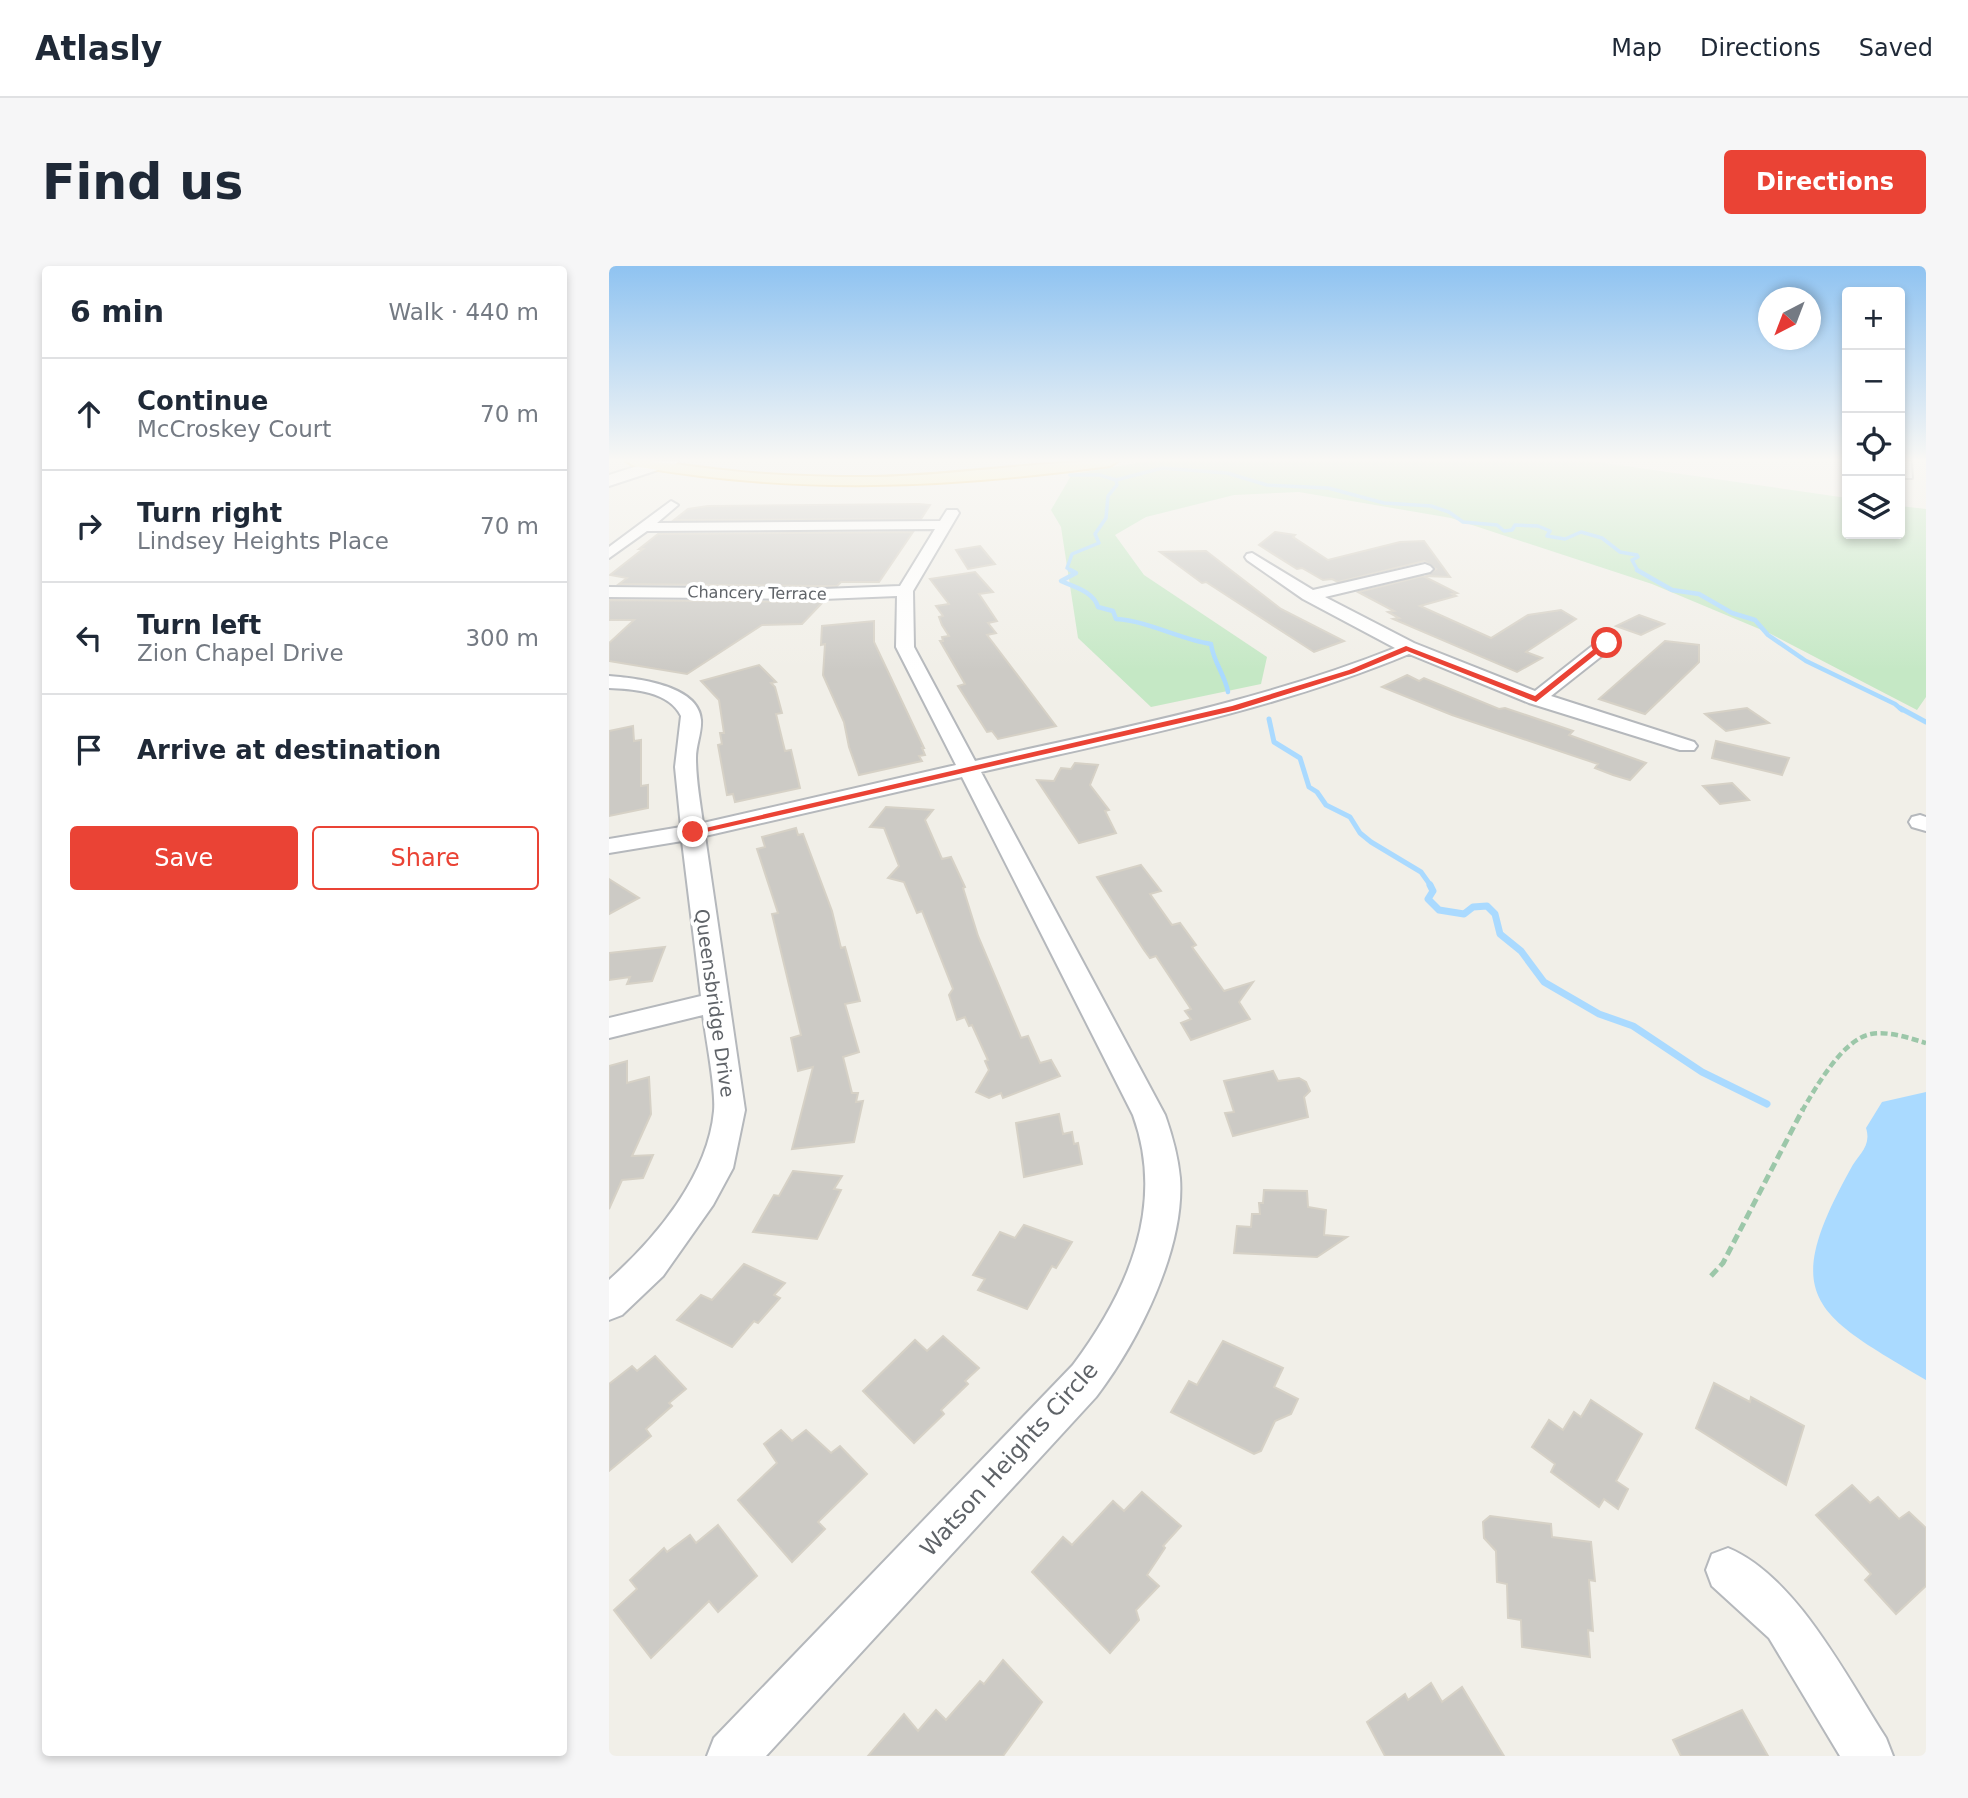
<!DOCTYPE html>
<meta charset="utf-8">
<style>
:root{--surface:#fff;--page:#f6f6f7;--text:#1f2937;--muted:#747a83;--line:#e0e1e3;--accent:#ea4335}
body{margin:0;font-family:"DejaVu Sans",sans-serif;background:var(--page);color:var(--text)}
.controls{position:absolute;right:21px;top:21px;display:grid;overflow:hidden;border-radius:7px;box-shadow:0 4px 10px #0003}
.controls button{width:63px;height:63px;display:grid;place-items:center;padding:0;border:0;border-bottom:2px solid var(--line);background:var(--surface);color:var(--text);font:35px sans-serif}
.compass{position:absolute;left:1149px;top:21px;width:63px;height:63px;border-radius:50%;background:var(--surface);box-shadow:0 4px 10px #0003;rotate:222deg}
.stop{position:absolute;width:21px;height:21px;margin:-16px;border:5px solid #ea4335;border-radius:50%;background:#fff}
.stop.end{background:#ea4335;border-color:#fff;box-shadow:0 2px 7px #0008}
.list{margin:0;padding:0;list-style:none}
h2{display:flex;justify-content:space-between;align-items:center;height:91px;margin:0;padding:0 28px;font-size:30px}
h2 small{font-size:23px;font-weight:400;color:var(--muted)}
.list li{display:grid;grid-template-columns:46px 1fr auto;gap:21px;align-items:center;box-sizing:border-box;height:112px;padding:0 28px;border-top:2px solid var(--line)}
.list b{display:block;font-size:26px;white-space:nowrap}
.list p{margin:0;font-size:23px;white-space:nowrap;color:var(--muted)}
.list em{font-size:23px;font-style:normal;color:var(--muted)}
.actions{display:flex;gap:14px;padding:21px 28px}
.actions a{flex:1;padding:16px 0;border:2px solid var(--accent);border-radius:7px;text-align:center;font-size:24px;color:var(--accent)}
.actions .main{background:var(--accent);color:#fff}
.icon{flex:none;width:38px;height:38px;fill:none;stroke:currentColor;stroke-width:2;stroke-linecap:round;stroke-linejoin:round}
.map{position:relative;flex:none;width:1317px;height:1490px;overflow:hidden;border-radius:7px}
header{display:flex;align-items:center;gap:42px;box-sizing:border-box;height:98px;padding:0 35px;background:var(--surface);border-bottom:2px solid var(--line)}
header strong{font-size:33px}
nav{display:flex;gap:38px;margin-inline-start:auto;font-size:24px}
.intro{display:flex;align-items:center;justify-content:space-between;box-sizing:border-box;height:168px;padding:0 42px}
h1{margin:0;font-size:49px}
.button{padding:18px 32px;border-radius:7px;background:var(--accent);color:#fff;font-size:24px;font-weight:700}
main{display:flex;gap:42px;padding:0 42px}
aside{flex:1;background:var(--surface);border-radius:7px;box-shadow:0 4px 10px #0003}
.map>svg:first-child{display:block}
.green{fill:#c5e8c5}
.water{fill:#aadaff}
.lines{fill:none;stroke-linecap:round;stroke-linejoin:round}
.stream-far3{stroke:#aadaff;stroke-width:3.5}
.stream-far2{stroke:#aadaff;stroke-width:4.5}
.stream-far1{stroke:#aadaff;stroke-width:5}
.stream{stroke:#aadaff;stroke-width:7}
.building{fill:#cccac5;stroke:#d6d1c6;stroke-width:2}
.street-casing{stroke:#b5b8bc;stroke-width:4}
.secondary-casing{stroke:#b6babf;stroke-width:4}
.primary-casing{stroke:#f2c960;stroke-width:4}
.path-far1{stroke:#9cc7a9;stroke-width:4.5;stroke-dasharray:7 3.5;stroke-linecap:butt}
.path{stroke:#9cc7a9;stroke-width:5;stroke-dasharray:9 4.5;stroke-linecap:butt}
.street{fill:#fff;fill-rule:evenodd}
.secondary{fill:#fff;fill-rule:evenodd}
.primary{fill:#fff2af;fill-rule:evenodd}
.route{fill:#ea4335}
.labels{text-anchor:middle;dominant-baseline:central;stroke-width:7;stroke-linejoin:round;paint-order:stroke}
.far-street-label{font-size:16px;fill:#5f6368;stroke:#fff}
.street-label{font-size:19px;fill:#5f6368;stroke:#fff}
.near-street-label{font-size:23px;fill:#5f6368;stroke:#fff}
</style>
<header>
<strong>Atlasly</strong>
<nav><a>Map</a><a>Directions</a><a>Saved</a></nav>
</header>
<div class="intro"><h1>Find us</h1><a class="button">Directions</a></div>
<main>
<aside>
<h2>6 min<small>Walk · 440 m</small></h2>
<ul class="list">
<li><svg class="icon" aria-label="ahead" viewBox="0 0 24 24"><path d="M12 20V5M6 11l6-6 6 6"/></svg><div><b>Continue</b><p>McCroskey Court</p></div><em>70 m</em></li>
<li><svg class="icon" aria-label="right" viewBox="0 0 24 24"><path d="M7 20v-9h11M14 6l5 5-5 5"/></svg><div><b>Turn right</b><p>Lindsey Heights Place</p></div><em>70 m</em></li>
<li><svg class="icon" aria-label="left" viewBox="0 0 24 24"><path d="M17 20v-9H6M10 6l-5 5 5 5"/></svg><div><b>Turn left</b><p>Zion Chapel Drive</p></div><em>300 m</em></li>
<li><svg class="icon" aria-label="arrive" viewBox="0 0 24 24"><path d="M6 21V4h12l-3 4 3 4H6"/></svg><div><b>Arrive at destination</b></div></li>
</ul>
<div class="actions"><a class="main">Save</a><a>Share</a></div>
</aside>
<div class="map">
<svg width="1317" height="1490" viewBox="0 0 1317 1490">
<rect width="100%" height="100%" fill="#f1efe8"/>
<!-- green -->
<path class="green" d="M539 195H982L1238 232V268H1291V240L1317 243V431L1308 444 1160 367 1043 318 842 252 690 226 625 229 537 251 506 269 535 309 658 391 652 418 542 441 469 372 452 261 442 244 463 208Z"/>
<!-- water -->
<path class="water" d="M1317 826V1114C1205 1048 1170 1032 1241 904 1249 888 1263 881 1257 862L1273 836Z"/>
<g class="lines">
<!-- stream-far3 -->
<g class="stream-far3">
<path d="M461 209H491L507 214 553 202 618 207 658 219 719 222 775 237 822 240 840 246 854 256 888 259 895 265 903 264 906 259 929 260 941 265 938 270 956 273 972 266 993 272 1011 286 1028 289 1029 291 1023 294 1029 305"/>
<path d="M464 305 458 302 463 288 490 277 486 268 497 252 499 230 508 219 507 214"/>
</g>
<!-- stream-far2 -->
<g class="stream-far2">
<path d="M461 304 467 307 452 315C466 321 485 326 489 341L504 345 507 353C540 355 569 373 602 378 604 395 616 409 619 426"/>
<path d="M1028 304 1063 324 1090 328 1123 347 1146 354 1159 369 1197 395 1286 438 1293 444"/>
</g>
<!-- stream-far1 -->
<g class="stream-far1">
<path d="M1291 442 1317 456"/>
<path d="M660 453 665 476 691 492 700 521 708 526 717 539 741 551 751 567 762 576 812 606 822 620"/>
</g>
<!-- stream -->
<path class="stream" d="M821 619 824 625 819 633 830 644 855 648 864 641 878 640 886 648 891 668 912 685 935 716 990 748 1024 760 1093 806 1158 838"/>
</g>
<!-- building -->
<g class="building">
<path d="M310 238 321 239 312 253 65 254 79 243 99 240Z"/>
<path d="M304 266 270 316H232L228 320H214L10 318 18 312 1 309 34 283H30L49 268Z"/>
<path d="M666 266 686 269 684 271 719 294 791 276 815 275 841 311 817 310 827 303 815 295 729 316 723 313 714 314 693 302 688 303 650 279Z"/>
<path d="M371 280 386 298 359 303 347 284Z"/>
<path d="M597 285 672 343 735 375 705 386 597 316 593 317 551 286Z"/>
<path d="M366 306 384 326 370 328 388 355 379 357 387 367 378 369 447 460 389 473 383 465 378 466 349 420 356 418 331 375H334L333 371 340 370 333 359 330 351 334 350 327 340 340 338 321 313Z"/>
<path d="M814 310 848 327 843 328 847 330 811 340 882 372 919 349 952 344 967 353 917 386 933 392 908 406 784 353 790 352 779 346 785 345 749 326Z"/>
<path d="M0 334 214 336 193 358 153 359 78 408 0 395V377L25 354H0Z"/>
<path d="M1030 349 1055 358 1032 369 1007 360Z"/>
<path d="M265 355V376L315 482H313L316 489 310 490 313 495 250 509 240 481 235 456 214 409 216 378 212 379 213 360Z"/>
<path d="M1056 375 1090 379V396L1036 448 990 433Z"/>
<path d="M150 399 167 416 162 417 166 421 173 447 167 448 176 485 182 484 191 522 126 536 124 528 118 529 109 479 113 478 111 467H115L110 434 92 415Z"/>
<path d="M798 409 810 415 815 412 890 443 896 442 964 465 960 469 1037 497 1021 514 1004 509 986 502 989 498 843 449 773 421Z"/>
<path d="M1138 442 1160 457 1117 465 1096 448Z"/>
<path d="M24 460 25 475 32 474V520L39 519V542L0 550V465Z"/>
<path d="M1107 475 1180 492 1173 509 1103 492Z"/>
<path d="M466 497 489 499 481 519 500 544 496 545 507 567 470 577 428 514 445 515 452 502 462 503Z"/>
<path d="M1123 517 1140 534 1111 538 1094 520Z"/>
<path d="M277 541 324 544 316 554 333 593 342 591 356 621 354 622 369 670 412 772 419 770 431 797 442 794 451 810 394 832 392 827 380 832 367 826 380 804 376 795 379 794 363 759 360 760 356 751 348 754 340 729 344 723 313 645 308 647 295 616 279 612 290 600 275 562 261 561Z"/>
<path d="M187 562 189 569 194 568 223 645 232 682 236 681 251 735 236 738 250 786 234 791 243 827H249L247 836 254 835 245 876 183 883 204 801 189 805 182 772 192 769 163 648 169 647 148 583 156 581 153 571Z"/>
<path d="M532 599 552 625 541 628 563 659 571 657 587 679 583 681 615 725 644 716 630 736 641 753 582 774 572 757 582 753 576 745 582 743 547 690 541 692 535 684 488 611Z"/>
<path d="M0 613 30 632 0 648Z"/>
<path d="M56 681 43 715 18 718 21 711 0 714V687Z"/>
<path d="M18 795V817L40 811 42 848 23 890 44 889 34 912 13 914 0 943V800Z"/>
<path d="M664 805 669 815 690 812 697 816 701 825 695 831 699 851 624 870 616 847 625 846 615 815Z"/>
<path d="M450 848 454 868 463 866 465 878 469 877 473 898 415 911 407 857Z"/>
<path d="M184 905 233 910 225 923 232 924 208 973 144 966 165 929 170 930Z"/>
<path d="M655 924 698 925 699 941 717 944 715 969 738 971 708 991 625 987 628 960 642 961 643 948H651L650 937H654Z"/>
<path d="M415 959 463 976 447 1002 443 1000 418 1043 369 1024 376 1013 364 1009 391 966 406 972Z"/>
<path d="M135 998 176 1017 165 1029 171 1032 149 1057 145 1055 123 1081 68 1054 92 1029 103 1034Z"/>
<path d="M334 1070 370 1102 356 1115 359 1118 332 1144 335 1148 305 1177 254 1125 306 1074 318 1085Z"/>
<path d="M614 1075 674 1102 665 1121 689 1133 682 1148 666 1155 652 1185 645 1188 562 1146 580 1115 588 1119Z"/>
<path d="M46 1090 77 1123 60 1137 63 1140 37 1163 42 1170 0 1205V1118L23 1100 28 1105Z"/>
<path d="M1105 1117 1141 1136 1142 1131 1195 1160 1177 1219 1087 1162Z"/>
<path d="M982 1134 1033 1168 1007 1215 1019 1223 1009 1243 995 1233 990 1241 942 1206 946 1198 923 1181 940 1154 954 1164 965 1146 972 1151Z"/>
<path d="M172 1164 183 1175 197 1164 222 1187 231 1180 258 1208 209 1256 216 1263 183 1296 129 1234 168 1197 155 1178Z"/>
<path d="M1243 1219 1261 1237 1269 1231 1290 1253 1300 1246 1317 1262V1320L1287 1348 1256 1314 1262 1308 1207 1249Z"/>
<path d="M533 1226 572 1260 554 1280 556 1282 538 1309 550 1320 527 1344 530 1354 501 1387 423 1306 454 1271 463 1279 504 1235 515 1245Z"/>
<path d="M881 1250 942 1258 943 1271 982 1276 986 1315 980 1314 984 1365 979 1364 981 1391 913 1381 912 1354 899 1352 898 1318 888 1316 887 1285 875 1272 874 1256Z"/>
<path d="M109 1259 148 1310 109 1346 100 1335 42 1392 5 1344 28 1323 21 1314 55 1282 58 1286 81 1269 87 1277Z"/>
<path d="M394 1394 433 1436 394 1490H259L295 1448 309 1465 327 1444 337 1454 371 1415 375 1418Z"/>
<path d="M822 1417 833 1436 853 1421 895 1490H776L758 1456 796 1428 799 1434Z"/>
<path d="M1133 1444 1159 1490H1072L1064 1474Z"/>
</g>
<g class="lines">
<defs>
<g id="street">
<path d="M1291 195H1302L1303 212H1295Z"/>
<path d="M62 235 69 239 48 257 331 255 338 244H348L350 247 304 325 305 381 366 495C507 463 651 436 786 382L694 333 638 294 636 291 638 288 643 287 704 324 816 298 821 300 824 303 821 306 716 331 805 377 926 425 992 373H1004L1007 377 1004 381 942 430 1085 476 1088 480 1085 484H1071L920 437 800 388C663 445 516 473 372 506L556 849C563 869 569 890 571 912 576 983 529 1076 487 1131L157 1490H98L105 1472 464 1099C519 1025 557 940 524 849L353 511 96 570 136 844 124 902 104 939 54 1010 13 1049 0 1054V1014C47 972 99 910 105 845 107 822 97 775 94 749L0 772V752L92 730 73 575 0 587V573L72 561 66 501 72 450C60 425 24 423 0 422V410C26 412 90 419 92 454 93 466 87 479 87 492 87 514 91 535 94 557L347 499 287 381 288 330 214 333 0 331V321L214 323 291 320 326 263 38 265 0 292V281Z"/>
<path d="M1311 549 1317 551V565L1303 561 1300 556 1303 551Z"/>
<path d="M1119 1282C1187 1310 1238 1412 1277 1472L1284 1490H1231L1160 1372 1103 1320 1097 1304 1103 1288Z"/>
</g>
<path id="secondary" d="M44 195H69L67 198 0 220V209Z"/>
<path id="primary" d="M17 195C60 195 101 204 144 207 182 210 221 211 260 211 344 210 426 195 509 195L501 200C337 222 189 229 25 200Z"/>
</defs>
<!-- street casing -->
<use href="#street" class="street-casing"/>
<!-- secondary casing -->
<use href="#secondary" class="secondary-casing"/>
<!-- primary casing -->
<use href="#primary" class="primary-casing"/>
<!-- path-far1 -->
<path class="path-far1" d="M1193 845C1207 821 1234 773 1262 768 1281 765 1300 772 1317 777"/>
<!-- path -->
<path class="path" d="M1102 1010 1114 997 1194 843"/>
<!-- street -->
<use href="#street" class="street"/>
<!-- secondary -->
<use href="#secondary" class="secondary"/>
<!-- primary -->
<use href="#primary" class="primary"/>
</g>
<!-- sky -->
<linearGradient id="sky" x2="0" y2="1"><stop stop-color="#8fc3f1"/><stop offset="0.48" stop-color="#f9f8f5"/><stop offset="1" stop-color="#f9f8f5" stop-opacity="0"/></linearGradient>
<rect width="1317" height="404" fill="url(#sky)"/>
<!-- route -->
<path class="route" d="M995 375 1001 377 927 436 798 385 745 407 628 444 84 569 79 566 623 440 740 404 797 380 926 430Z"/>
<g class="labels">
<!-- far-street labels -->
<g class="far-street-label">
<text transform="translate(148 327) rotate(1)">Chancery Terrace</text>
</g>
<!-- street labels -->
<g class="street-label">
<text transform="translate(106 737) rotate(82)">Queensbridge Drive</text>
</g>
<!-- near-street labels -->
<g class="near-street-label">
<text transform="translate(400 1193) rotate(-48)">Watson Heights Circle</text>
</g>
</g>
</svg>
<div class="controls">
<button>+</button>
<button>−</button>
<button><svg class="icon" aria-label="locate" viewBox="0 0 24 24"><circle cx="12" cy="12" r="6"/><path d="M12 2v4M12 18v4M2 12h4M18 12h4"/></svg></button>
<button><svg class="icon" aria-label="layers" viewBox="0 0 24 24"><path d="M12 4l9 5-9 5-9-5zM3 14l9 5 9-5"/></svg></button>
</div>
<svg class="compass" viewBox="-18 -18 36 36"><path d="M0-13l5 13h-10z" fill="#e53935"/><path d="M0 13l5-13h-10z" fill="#747a83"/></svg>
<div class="stop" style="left:998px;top:377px"></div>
<div class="stop end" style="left:84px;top:566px"></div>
</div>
</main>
